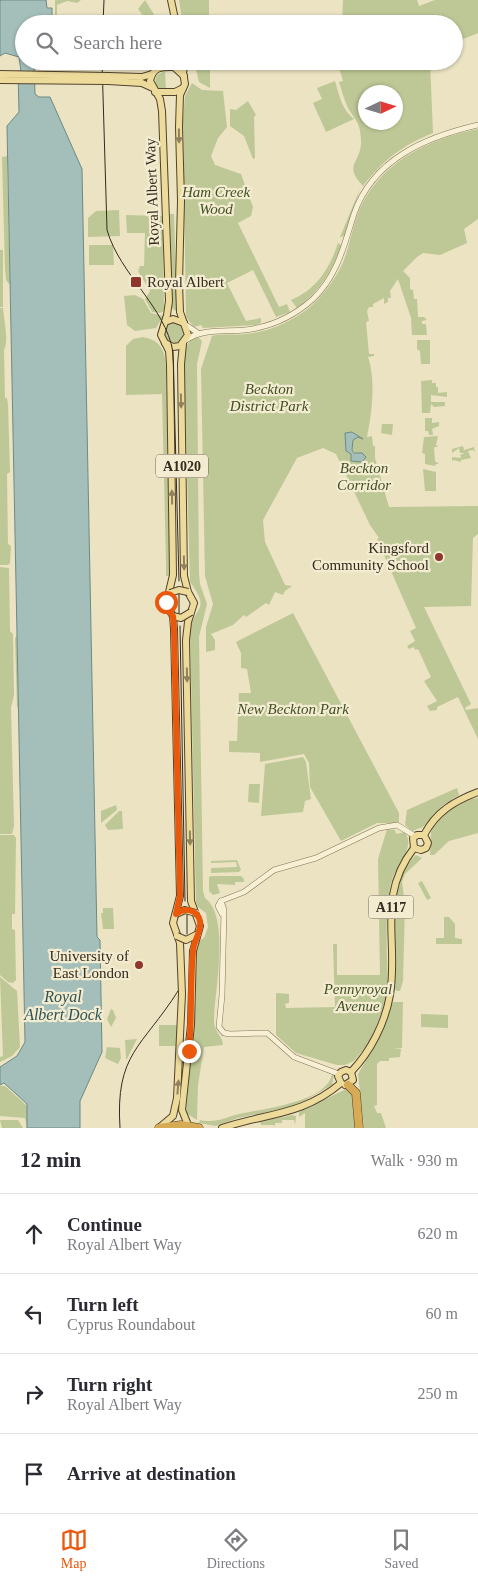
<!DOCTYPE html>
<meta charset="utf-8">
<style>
:root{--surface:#fff;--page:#f2f2f3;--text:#2b2b33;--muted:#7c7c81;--line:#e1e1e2;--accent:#ea580c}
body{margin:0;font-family:Georgia,serif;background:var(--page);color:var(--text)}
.compass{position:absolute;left:358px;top:85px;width:45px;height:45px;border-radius:50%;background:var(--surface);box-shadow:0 1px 4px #0004;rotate:86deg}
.stop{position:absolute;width:15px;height:15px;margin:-11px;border:4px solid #ea580c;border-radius:50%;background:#fff}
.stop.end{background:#ea580c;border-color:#fff;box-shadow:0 1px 5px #0008}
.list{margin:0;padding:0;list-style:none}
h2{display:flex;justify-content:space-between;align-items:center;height:65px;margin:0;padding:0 20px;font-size:21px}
h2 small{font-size:16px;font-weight:400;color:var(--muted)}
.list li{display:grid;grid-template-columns:32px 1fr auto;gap:15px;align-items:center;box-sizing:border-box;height:80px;padding:0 20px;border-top:1px solid var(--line)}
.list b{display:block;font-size:19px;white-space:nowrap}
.list p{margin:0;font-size:16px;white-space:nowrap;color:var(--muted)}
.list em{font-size:16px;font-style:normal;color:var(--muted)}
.icon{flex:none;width:28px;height:28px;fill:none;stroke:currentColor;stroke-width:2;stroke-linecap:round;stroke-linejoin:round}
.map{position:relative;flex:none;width:478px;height:1128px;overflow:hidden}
.search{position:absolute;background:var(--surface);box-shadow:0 1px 4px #0004;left:15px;right:15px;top:15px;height:55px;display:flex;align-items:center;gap:12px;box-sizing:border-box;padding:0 18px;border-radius:28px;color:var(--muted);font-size:19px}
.sheet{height:385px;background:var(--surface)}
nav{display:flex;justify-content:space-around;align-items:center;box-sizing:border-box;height:70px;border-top:1px solid var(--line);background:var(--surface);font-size:14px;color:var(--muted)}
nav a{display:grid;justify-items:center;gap:2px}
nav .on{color:var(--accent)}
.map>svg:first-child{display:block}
.green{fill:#bec896;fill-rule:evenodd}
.water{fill:#a4beb9;stroke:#6c8b86}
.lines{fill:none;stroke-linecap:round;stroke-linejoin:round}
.minor-casing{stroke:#84745a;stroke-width:6}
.major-casing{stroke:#52422e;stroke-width:8}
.highway-casing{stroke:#52422e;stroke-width:9}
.minor{stroke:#f7f0d4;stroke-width:5}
.major{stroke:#eddb9b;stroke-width:6}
.highway{stroke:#d7aa56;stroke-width:8}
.tram{stroke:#342b1d;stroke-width:1}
.major-bridge-casing{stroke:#52422e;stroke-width:8;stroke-linecap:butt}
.major-bridge{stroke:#eddb9b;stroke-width:6}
.oneway{fill:#90835c}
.route{stroke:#ea580c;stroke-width:6}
.poi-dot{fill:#8f362d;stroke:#f3ecd1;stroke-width:2}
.labels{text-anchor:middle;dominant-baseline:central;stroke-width:4.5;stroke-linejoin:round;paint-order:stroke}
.shield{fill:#f3ecd1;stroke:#6d6553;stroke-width:1}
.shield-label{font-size:14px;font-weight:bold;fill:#342b1d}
.street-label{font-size:15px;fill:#342b1d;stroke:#f3ecd1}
.park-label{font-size:15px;font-style:italic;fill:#415025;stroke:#f3ecd1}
.poi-label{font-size:15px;fill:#342b1d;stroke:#f3ecd1;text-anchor:end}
.water-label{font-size:16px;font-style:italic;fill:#2d5253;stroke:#f3ecd1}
</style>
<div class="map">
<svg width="478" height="1128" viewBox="0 0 478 1128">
<rect width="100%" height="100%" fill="#ebe3c2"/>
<!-- green -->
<g class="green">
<path d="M55 0H81L77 3 67 1 57 5V23L55 24Z"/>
<path d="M145 0 160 24H149L138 9Z"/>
<path d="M179 0H209V24H186L181 13Z"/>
<path d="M343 0H417L419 6 435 0H478V33L454 43V24H342Z"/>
<path d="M50 61H76V65L50 67Z"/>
<path d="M194 61H210V88L199 82Z"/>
<path d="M337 61H430L433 133C403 145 383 160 363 186 342 164 362 163 361 140 360 121 356 122 348 108 344 100 342 91 339 82L343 81ZM366 92H396V122H366Z"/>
<path d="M165 71 166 91 161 90C155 86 154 81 157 75Z"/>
<path d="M335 81C339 95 342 110 354 119L326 132 313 103 322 99 317 88Z"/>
<path d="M192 83 202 90 223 91 227 127 218 138 211 156 215 165 241 174 253 207 251 216 238 223 279 307 287 304 290 312 276 317 253 270 227 283 246 321 261 318V323L256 325 203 328 201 325 194 327 186 317 183 120 185 96Z"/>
<path d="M248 101 256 115 254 117 255 158 253 159 244 136 230 126V109L236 110Z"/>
<path d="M478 129V219L464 229 467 243 440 255 423 253 417 257 403 271 410 278V289L413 290 414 299H417L418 317H424L427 320 422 321V324H426L427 335H412L411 318 398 279 390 291 391 298H388V302L384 304V298L373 304V307H369L367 311 369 321 366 322 369 354H374V356L368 357C376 380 372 412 367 437L372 436 373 446H375V458L389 507 478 506V534L473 538 471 606 424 607 471 704 465 708 466 710 478 708V739L458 697 437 707V710L430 711 427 706 437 701 424 681 431 677 418 649 415 650 414 647 409 649 407 646 415 641 410 631 416 628 377 539 379 538 370 525 336 454 323 448 297 458 263 520 265 542 285 585 292 586 285 591 283 595 275 592 269 605 266 603 246 617 244 615 233 625 211 634 215 640V650L206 652V627L213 604 205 576 201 369 212 336C223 333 235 336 246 334 267 332 285 324 302 313 318 303 337 278 344 260 349 246 352 231 357 216 376 164 427 139 478 129ZM352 432 362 440 358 437 353 440 352 450 357 454 352 460V455L346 451Z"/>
<path d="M7 156 10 283 9 284 6 280 5 269 2 157Z"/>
<path d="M360 189 345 236 340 237Z"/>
<path d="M119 210 120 236 88 237V218L96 211Z"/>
<path d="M170 214H174L177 312 171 307Z"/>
<path d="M126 215 163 216 164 311 160 313 152 312 145 299 150 291 138 271 140 266H144L145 233H127Z"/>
<path d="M338 243 342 246C331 272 320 291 297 308L291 300C316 290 330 268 338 243Z"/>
<path d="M89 245H113L114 265H89Z"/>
<rect x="0" y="250" width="3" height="57"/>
<path d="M135 295 143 299 151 313 163 316 156 328 135 331 127 325 124 296Z"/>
<path d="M0 308H3C4 320 9 341 4 350L5 398H7L8 405 10 472 7 474 8 544 11 546 10 563 8 565H0Z"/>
<circle cx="174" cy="333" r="10"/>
<path d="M143 337C160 340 165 350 166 366L170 576H166V564L162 394 126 395V346L133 339Z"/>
<path d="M198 337 202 341 197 364 199 573 200 584 207 604 199 637 203 891 205 898C231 917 214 992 214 1021 214 1031 223 1037 223 1045L204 1047 198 1085 197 1120 186 1113 195 1011 197 946 200 940 204 938 208 927 206 913 198 907 196 902 190 630C195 605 211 611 190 582L184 365C185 355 185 338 198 337Z"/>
<path d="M417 340H430V364H421L420 351 417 349Z"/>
<path d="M432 380V383H436V387H438V393L447 392V397L431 395V402H445V406L434 407 431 404 430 413H422L421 381Z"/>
<path d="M425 418H432V423L439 422V426L432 429 433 435H429L428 431H425Z"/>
<path d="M382 424H393L392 435 381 433Z"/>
<path d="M438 436 436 445 438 447H434L435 461 439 464H436L435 466 425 464V454L422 453 424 437Z"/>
<path d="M463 446 464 450 474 447 475 452 473 450 468 451 471 458 461 460V462L453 460 452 462V457L461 458 460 455 465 453H460L459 448 452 453V449Z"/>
<path d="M423 469 436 472V491H425Z"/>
<path d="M0 567 9 568 10 631 13 634 14 695 11 708 14 826 12 834H0Z"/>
<path d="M293 613 399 813V823H377L341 841 310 787 309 763 304 754 260 762V753L229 752V741H237L239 693H251L247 669 241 668V653L236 642Z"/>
<path d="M17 636 19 708 17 707 15 638Z"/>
<path d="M303 757 306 762 311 799 305 801 303 812 261 816 265 764Z"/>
<path d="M249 784H260L259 803 248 802Z"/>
<path d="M457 788 459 795 443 805 423 827 412 831 405 825 407 810Z"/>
<path d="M478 798V833L449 841 434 855H430L431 831 438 818 465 800Z"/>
<path d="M116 805 117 810 101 823V811Z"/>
<path d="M119 811H122L123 829 108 830 105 825Z"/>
<path d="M387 829 395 830 396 834 405 832C416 849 396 864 392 880 383 909 388 964 388 995L371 1040 354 1061 345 1065H337L296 1053 276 1035V993L289 994V1003L285 1004 286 1008 335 1007 333 944H337V975H380L378 859Z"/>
<path d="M0 835H14L16 838 15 914H12V929L15 930 16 980 13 983 8 982 0 975Z"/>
<path d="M416 855 422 858 405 874 402 882 405 904 403 981 400 991H397L395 989C396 953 385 880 416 855Z"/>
<path d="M237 860 241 870 239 872 211 873V868L237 867 236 862 211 863V861Z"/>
<path d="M211 876H241L244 879V882H235V885L217 884 220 893 213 895 209 891V877Z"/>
<path d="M422 881 431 898 427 900 418 883Z"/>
<path d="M103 908H113L114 929H103L101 913H103Z"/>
<path d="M444 917H449L455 924V938L462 939V944H436V938H444Z"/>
<path d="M0 977 17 991 20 1047 12 1056 0 1062V1057L3 1056Z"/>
<path d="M393 1002H403L402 1048H394L401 1049 400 1057 389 1058V1061H380L377 1064V1105L374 1106 377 1113H381L386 1128H364L358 1074 378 1041Z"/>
<path d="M111 1009 113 1010 116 1018 111 1027 107 1019Z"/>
<path d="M421 1014 448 1015V1028L421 1027Z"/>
<rect x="159" y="1025" width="18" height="21"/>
<path d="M137 1039 127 1059H126L125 1040Z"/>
<path d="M107 1047 120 1048 121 1058 118 1064 105 1058Z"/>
<path d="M332 1074 334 1075 332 1085 295 1106 238 1118 216 1126 199 1123 200 1120C217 1124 227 1116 244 1113 265 1109 328 1101 332 1074Z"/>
<path d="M0 1086H5L27 1106V1128L25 1118 0 1116Z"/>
<path d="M346 1089 352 1092 355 1128H305V1113L299 1117V1112Z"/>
<path d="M292 1115 296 1116 295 1125 294 1120H282V1123H275V1127L274 1125H261L260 1122Z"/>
<path d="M0 1120H18L23 1128H2Z"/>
</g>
<!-- water -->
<g class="water">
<path d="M0 0H46L47 8H52V24H24V61H34L35 94 39 97H50L82 169 97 937 100 940 102 1052 80 1101V1128H27V1104L4 1083 0 1085V1067L17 1056 25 1042 7 126 19 112 18 71H21L19 57 5 53 0 56Z"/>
<path d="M352 432 363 439 358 437 353 440 352 450 354 453H362L366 457 362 462 351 461V454L346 451 345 433Z"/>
</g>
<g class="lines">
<defs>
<g id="minor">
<path d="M186 325 198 333"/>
<path d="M186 340C203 328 225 332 245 330 271 327 294 316 313 299 338 275 344 245 354 214 373 159 426 137 478 125"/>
<path d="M221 901 224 910 222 995 219 1027 224 1033 230 1034 267 1033 294 1057 339 1074"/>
<path d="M221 901 244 892 274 870 316 858 379 828 397 825 415 836"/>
<path d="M221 901 218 906 222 914"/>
</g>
<g id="major">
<path d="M171 0 176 24"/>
<path d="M108 76 142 77 152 74"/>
<path d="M108 81 142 83 153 88"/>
<path d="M155 92H175L183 88"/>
<path d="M165 322 173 319 184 323"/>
<path d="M165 343 173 347 180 346 188 335 180 312 179 283 181 201 179 127 180 95 185 84 183 72 186 61"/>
<path d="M183 344 181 364 184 576 188 592 194 603 188 622 186 640 191 901 200 926 193 951 191 1025 182 1110 188 1125"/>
<path d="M424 835C436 812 454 801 478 792"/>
<path d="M414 848 421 850 426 848 428 843 424 835"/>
<path d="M414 848 413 838 417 835H424"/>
<path d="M351 1072C371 1051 385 1023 390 995 399 940 376 897 414 848"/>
<path d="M341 1083 338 1076 341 1072 346 1070 351 1072"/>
<path d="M345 1085 353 1080 351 1072"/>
<path d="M160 1127 173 1116 177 1098 182 994 180 943 173 923 180 896 174 629 173 616 166 605 173 575 170 364 169 351 161 335 167 315 169 301 162 111 160 99 150 81C153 66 162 67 174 67L184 76"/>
<path d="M222 1128C266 1113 302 1116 341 1083"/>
</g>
<g id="highway">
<path d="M348 1085 356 1093 359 1128"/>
<path d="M159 1128 181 1125 199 1128"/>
</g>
</defs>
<!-- minor casing -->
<use href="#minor" class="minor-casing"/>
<!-- major casing -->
<use href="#major" class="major-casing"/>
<!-- highway casing -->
<use href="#highway" class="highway-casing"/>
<!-- minor -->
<use href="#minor" class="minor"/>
<!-- major -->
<use href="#major" class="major"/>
<!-- highway -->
<use href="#highway" class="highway"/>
<!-- tram -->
<g class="tram">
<path d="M103 24 104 0"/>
<path d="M102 61 107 230C120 275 165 306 173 352L179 581"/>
<path d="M179 593V614"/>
<path d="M180 626 185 901"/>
<path d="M187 914V934"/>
<path d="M120 1128C115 1053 142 1048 178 991"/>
</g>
<defs>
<g id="major-bridge">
<path d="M0 74 108 76"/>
<path d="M0 80 108 81"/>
<path d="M170 593 179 590 188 592"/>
<path d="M173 616 181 618 191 612"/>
<path d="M176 914 185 910 196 913"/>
<path d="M177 936 186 940 198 934"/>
</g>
</defs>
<!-- major-bridge casing -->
<use href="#major-bridge" class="major-bridge-casing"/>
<!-- major-bridge -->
<use href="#major-bridge" class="major-bridge"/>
</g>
<!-- one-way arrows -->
<defs><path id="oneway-solid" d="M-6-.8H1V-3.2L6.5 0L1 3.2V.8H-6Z" transform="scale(1.25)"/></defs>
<g class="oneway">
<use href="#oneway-solid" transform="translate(179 136) rotate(89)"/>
<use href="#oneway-solid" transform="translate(181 401) rotate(89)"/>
<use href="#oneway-solid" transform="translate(172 497) rotate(-91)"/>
<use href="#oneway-solid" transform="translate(184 563) rotate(89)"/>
<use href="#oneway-solid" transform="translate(187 675) rotate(89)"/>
<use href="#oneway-solid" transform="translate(190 838) rotate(89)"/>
<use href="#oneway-solid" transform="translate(178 1087) rotate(-85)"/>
</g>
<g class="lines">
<!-- route -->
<path class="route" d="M166 602 167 610 173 616 174 629 180 896 176 914C184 907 197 909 200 921 202 931 194 940 193 950 190 984 192 1017 189 1051"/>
</g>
<!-- markers -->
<g class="poi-dot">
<rect x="130" y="276" width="12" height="12" rx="2.5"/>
<circle cx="439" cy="557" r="5"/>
<circle cx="139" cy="965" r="5"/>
</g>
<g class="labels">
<!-- shield labels -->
<g class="shield">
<rect x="156" y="454.5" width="52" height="23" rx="4"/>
<rect x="368.5" y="895.5" width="45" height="23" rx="4"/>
</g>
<g class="shield-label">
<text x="182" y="466">A1020</text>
<text x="391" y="907">A117</text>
</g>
<!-- street labels -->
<g class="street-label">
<text transform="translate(152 192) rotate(-92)">Royal Albert Way</text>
</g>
<!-- park labels -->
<g class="park-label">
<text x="216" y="192">Ham Creek<tspan x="216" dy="17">Wood</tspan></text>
<text x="269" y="389">Beckton<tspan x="269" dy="17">District Park</tspan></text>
<text x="364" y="468">Beckton<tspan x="364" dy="17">Corridor</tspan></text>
<text x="293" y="709">New Beckton Park</text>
<text x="358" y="989">Pennyroyal<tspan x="358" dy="17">Avenue</tspan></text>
</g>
<!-- poi labels -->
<g class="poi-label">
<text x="147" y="282" text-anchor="start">Royal Albert</text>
<text x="429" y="548">Kingsford<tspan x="429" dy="17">Community School</tspan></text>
<text x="129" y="956">University of<tspan x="129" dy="17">East London</tspan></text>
</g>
<!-- water labels -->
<g class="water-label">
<text x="63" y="996">Royal<tspan x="63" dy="18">Albert Dock</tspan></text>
</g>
</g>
</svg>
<svg class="compass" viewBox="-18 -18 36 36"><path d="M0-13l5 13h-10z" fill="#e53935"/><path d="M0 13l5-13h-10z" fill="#7c7c81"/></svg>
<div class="stop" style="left:166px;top:602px"></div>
<div class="stop end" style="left:189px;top:1051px"></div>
<div class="search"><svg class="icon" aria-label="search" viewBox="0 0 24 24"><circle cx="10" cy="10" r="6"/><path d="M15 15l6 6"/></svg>Search here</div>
</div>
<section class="sheet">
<h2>12 min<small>Walk · 930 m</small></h2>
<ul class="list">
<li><svg class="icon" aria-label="ahead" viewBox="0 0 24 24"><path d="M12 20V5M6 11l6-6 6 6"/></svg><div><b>Continue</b><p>Royal Albert Way</p></div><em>620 m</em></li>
<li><svg class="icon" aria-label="left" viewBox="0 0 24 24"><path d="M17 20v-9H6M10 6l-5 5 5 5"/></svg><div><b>Turn left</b><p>Cyprus Roundabout</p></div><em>60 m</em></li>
<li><svg class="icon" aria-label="right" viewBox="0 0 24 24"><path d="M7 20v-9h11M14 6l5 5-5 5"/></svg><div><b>Turn right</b><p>Royal Albert Way</p></div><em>250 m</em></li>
<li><svg class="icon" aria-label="arrive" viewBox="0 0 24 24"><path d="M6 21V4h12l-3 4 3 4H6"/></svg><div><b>Arrive at destination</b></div></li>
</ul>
</section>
<nav>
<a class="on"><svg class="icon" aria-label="map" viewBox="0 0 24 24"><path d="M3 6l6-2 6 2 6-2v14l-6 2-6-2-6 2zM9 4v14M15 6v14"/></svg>Map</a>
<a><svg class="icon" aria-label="directions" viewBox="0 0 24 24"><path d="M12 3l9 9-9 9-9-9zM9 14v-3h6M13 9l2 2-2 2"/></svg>Directions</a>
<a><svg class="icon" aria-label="saved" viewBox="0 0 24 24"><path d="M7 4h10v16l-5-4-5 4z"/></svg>Saved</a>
</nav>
